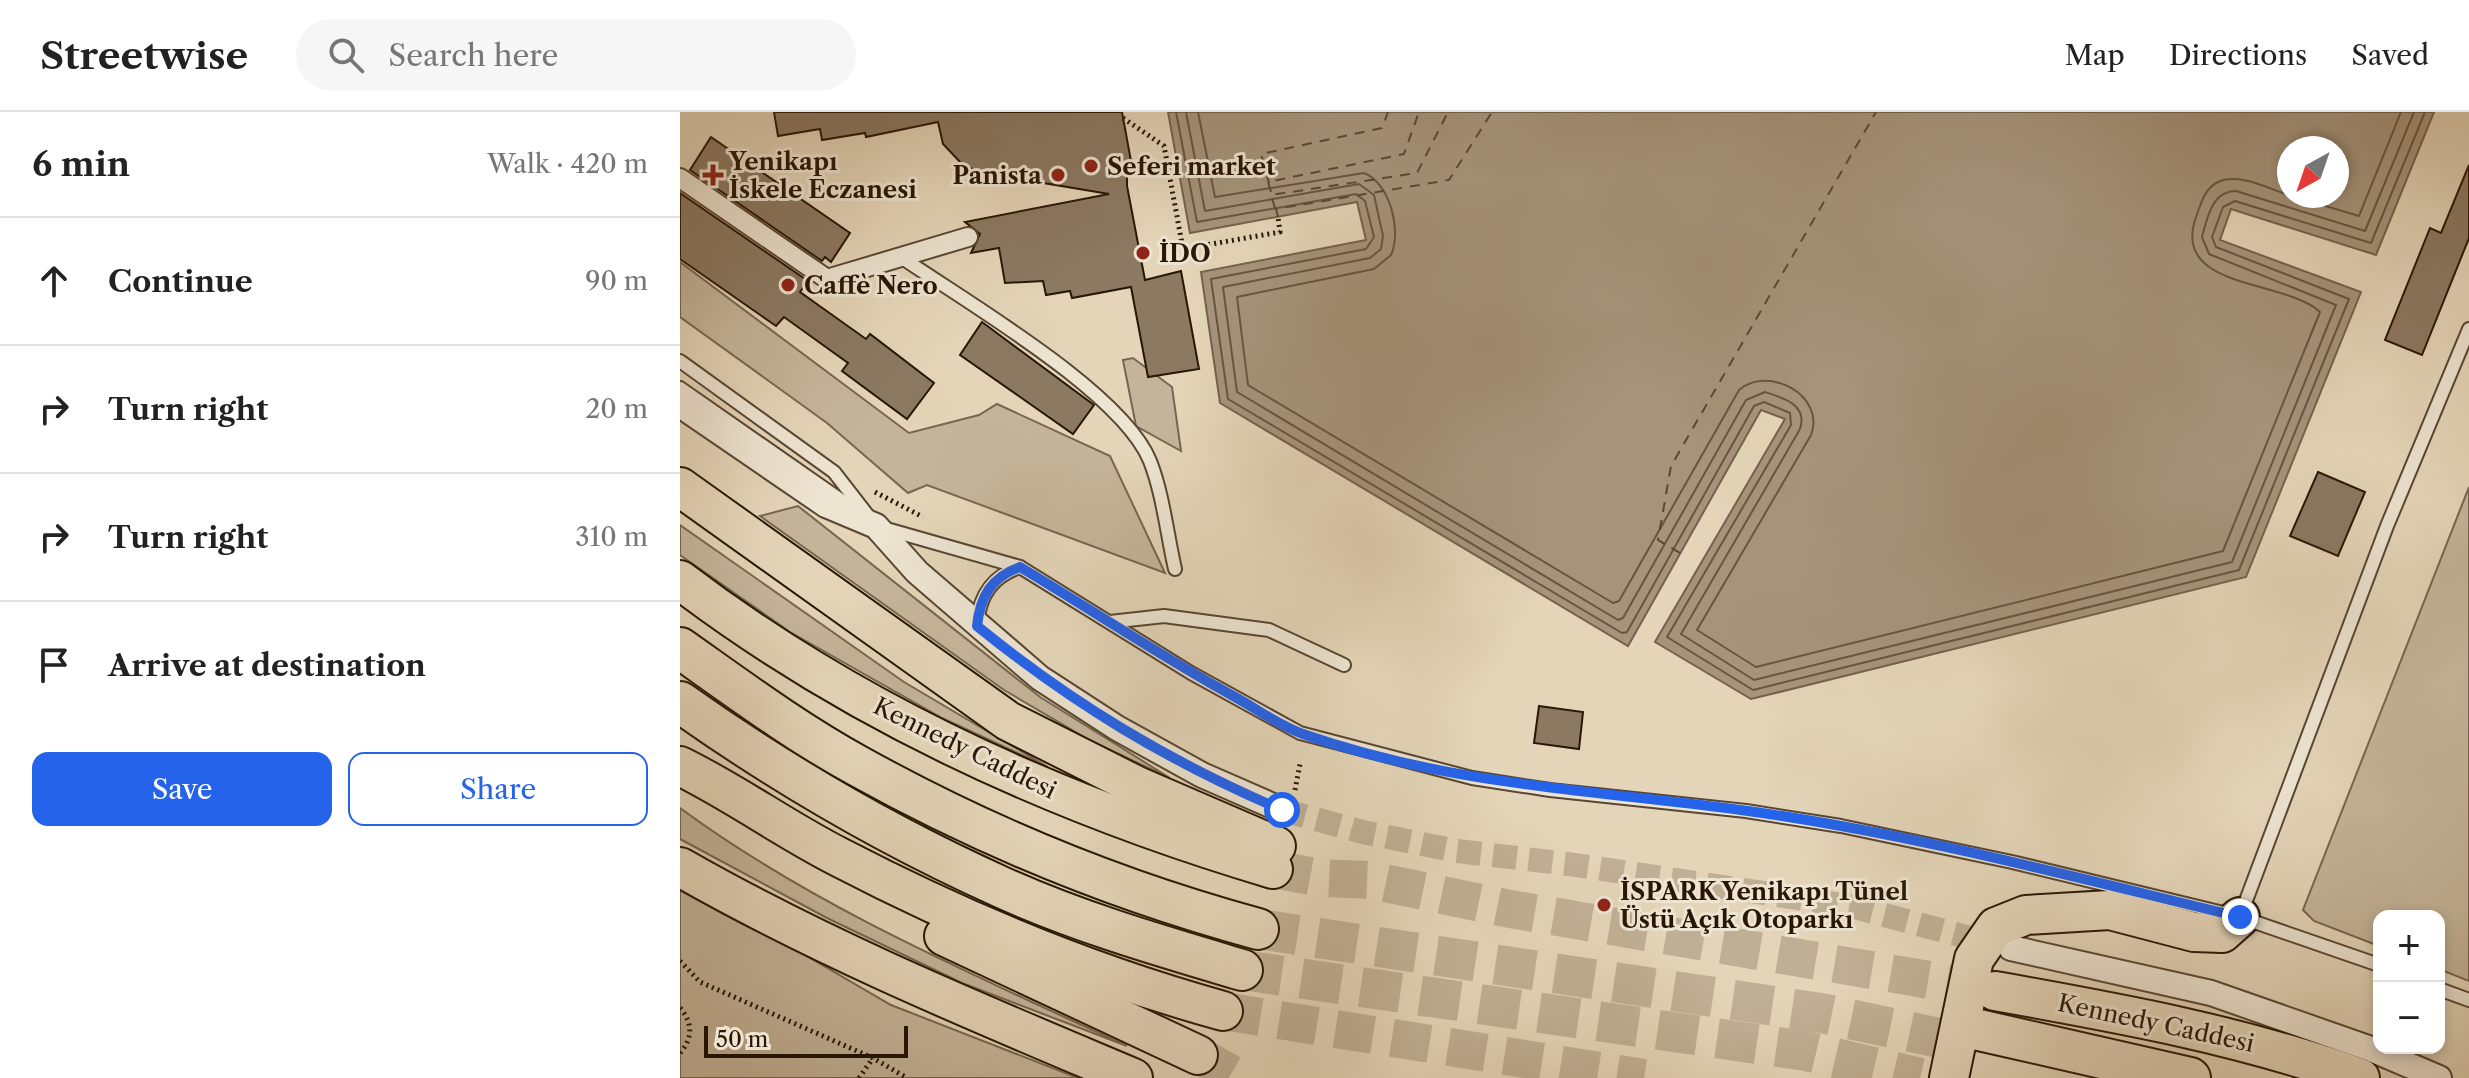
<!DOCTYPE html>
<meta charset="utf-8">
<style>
:root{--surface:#fff;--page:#f6f6f6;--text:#222;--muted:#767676;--line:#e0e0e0;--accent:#2563eb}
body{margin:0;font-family:"Libre Caslon Text",serif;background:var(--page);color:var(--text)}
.controls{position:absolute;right:24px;bottom:24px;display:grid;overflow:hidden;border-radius:16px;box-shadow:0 4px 12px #0003}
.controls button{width:72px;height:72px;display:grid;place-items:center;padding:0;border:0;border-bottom:2px solid var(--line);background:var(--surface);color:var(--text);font:40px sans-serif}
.compass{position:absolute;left:1597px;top:24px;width:72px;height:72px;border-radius:50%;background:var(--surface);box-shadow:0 4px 12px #0003;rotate:220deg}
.scale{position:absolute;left:24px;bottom:20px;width:204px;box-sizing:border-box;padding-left:8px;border:4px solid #2a1605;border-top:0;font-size:22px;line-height:28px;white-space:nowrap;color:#2a1605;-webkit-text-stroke:6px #ede4d1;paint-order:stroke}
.stop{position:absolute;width:24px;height:24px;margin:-18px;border:6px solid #2563eb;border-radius:50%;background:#fff}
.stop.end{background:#2563eb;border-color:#fff;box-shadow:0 2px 8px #0008}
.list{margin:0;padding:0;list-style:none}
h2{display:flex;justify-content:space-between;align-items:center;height:104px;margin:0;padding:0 32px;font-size:34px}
h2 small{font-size:26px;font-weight:400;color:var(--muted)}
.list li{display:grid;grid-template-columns:52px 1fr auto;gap:24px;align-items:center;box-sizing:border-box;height:128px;padding:0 32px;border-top:2px solid var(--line)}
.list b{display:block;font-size:30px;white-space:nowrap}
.list em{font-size:26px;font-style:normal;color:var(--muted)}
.actions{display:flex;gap:16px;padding:24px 32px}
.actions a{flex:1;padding:18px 0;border:2px solid var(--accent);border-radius:16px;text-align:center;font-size:28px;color:var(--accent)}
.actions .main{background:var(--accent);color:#fff}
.icon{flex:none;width:44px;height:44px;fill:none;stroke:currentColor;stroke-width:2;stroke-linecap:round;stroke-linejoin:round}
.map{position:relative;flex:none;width:1789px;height:966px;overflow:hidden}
header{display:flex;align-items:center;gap:48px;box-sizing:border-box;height:112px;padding:0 40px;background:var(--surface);border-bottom:2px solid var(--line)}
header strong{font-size:38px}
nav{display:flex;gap:44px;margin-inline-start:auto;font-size:28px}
.search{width:560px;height:72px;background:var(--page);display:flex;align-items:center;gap:20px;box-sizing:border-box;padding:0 28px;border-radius:44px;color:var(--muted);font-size:30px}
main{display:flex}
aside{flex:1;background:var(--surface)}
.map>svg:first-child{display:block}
.green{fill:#c4b59a;stroke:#776650;stroke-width:2}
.water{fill:#a5947b;stroke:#74624c;stroke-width:2;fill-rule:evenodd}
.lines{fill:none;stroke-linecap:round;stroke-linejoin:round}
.shore{stroke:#685540;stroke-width:2}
.ferry{stroke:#5b4834;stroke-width:2;stroke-dasharray:10 8;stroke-linecap:butt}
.building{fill:#8b7962;stroke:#2a1605;stroke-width:2}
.minor-tunnel{stroke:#bfaf94;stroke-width:24;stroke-dasharray:24 12;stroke-linecap:butt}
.primary-tunnel{stroke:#bfaf94;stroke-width:38;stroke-dasharray:38 19;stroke-linecap:butt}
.trunk-tunnel{stroke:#bfaf94;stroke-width:40;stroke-dasharray:40 20;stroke-linecap:butt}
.service-casing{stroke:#584632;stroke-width:16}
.pedestrian-casing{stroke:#584632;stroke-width:22}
.minor-casing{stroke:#584632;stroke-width:28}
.primary-casing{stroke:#2a1605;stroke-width:42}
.trunk-casing{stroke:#2a1605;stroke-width:44}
.path{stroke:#2a1605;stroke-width:5;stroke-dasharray:2 4;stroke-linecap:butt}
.service{stroke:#ede4d1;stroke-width:12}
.pedestrian{stroke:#ede4d1;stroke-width:18}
.minor{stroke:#ede4d1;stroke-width:24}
.primary{stroke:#e4d5b8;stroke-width:38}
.trunk{stroke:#e4d5b8;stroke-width:40}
.route{stroke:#2563eb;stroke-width:10}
.poi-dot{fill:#8f2418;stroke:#ede4d1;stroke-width:3}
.labels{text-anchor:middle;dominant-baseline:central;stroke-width:6;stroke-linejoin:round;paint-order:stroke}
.poi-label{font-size:24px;font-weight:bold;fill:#2a1605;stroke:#ede4d1;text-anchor:start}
.street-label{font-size:24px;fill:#2a1605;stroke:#ede4d1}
</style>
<header>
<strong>Streetwise</strong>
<div class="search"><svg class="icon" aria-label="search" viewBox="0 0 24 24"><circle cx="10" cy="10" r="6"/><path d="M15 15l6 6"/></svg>Search here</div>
<nav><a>Map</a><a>Directions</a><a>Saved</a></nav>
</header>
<main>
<aside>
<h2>6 min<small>Walk · 420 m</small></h2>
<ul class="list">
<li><svg class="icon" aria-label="ahead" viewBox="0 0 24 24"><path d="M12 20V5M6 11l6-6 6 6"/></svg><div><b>Continue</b></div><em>90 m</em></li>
<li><svg class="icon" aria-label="right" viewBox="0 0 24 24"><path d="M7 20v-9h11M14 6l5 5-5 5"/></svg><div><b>Turn right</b></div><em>20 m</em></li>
<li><svg class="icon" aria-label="right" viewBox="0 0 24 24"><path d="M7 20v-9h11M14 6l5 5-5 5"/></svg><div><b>Turn right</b></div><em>310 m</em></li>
<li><svg class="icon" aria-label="arrive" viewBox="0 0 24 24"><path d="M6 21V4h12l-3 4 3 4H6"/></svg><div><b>Arrive at destination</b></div></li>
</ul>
<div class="actions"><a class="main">Save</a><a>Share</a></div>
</aside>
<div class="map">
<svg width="1789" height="966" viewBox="0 0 1789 966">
<rect width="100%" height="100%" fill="#e4d5b8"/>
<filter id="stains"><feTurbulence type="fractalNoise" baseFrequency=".0025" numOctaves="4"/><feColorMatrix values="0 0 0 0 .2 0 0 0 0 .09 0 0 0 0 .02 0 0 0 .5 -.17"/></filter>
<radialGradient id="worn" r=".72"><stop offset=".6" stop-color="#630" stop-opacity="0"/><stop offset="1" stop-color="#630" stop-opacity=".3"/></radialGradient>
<!-- green -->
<g class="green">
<path d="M0 150 229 321 299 303 317 292 430 344 485 461 247 373 228 381 147 311 0 205Z"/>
<path d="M453 246 492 275 501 339 456 314 443 248Z"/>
<path d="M1789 375V869L1759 857V804H1699V834L1634 809 1623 798Z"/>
<path d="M118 394 360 585 490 666 411 629 324 578 80 404Z"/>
<path d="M0 413 224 570 368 655 262 606 110 520 0 443Z"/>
<path d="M0 696C136 796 295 863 447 934L282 871 147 806 0 727Z"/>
<path d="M0 770 211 893 398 966H0Z"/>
</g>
<!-- water -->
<path class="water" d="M488 0H1754L1696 143 1551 97 1540 128 1681 180 1566 465 1071 587 975 530 1105 307 1081 298 948 534 540 291 521 160 686 128 677 90 510 121ZM1609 36H1657V84H1609Z"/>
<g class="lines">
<!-- shore -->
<g class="shore">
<path d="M496 0 517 110 676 82 685 89 694 125 686 137 531 167 548 287 942 521 947 520 1074 294 1084 290 1110 301 1111 313 987 525 1073 578 1559 458 1669 187 1536 135 1532 125 1543 95 1555 89 1691 131 1745 0"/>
<path d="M506 0 525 99 679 72 694 83 703 124 701 137 690 146 543 175 557 280 938 508 943 506 1066 288 1085 280C1104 286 1128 293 1120 317L1001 522 1074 568 1552 450 1656 193 1529 142 1522 125C1527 106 1532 79 1556 79L1685 119 1734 0"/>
<path d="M518 0 535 85 684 61C710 71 722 119 711 143L694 157 557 185 568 273 933 491 939 489 1059 278C1088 253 1146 283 1131 323L1017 518 1076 555 1543 439 1640 200C1605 167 1490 178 1516 105 1521 92 1524 77 1538 70 1558 60 1589 77 1609 83"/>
<path d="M1612 84 1679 104 1721 0"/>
</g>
<!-- ferry -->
<g class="ferry">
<path d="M589 71 581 42 702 16 708 0"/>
<path d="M591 80 588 70 724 42 739 0"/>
<path d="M595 96 591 83 737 61 768 0"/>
<path d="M598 105 596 97 769 68 812 0"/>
<path d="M1000 441 978 428 991 354 1196 0"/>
</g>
</g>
<!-- building -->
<g class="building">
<path d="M94 0H442L453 60 447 61V74L465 168 501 159 519 257 468 265 451 175 392 186 390 179 366 183 363 169 325 171 319 136 291 141 300 122 285 110 429 82 298 60 280 50 263 32 258 10 186 25 185 21 142 28 140 17 98 24Z"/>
<path d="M31 25 170 121 151 150 145 145 142 149 10 58Z"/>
<path d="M1789 53V126L1742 243 1705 228 1750 116 1761 121Z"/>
<path d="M0 81 128 169 120 180 186 227 190 222 254 271 227 307 162 259 168 251 104 205 96 214 0 147Z"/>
<path d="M302 210 414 293 393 322 280 243Z"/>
<path d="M1638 360 1685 380 1658 444 1610 424Z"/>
<path d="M859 594 903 600 899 637 854 631Z"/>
</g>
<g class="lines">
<!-- minor-tunnel -->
<path class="minor-tunnel" d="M602 698 683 720 777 739 889 752 1170 794 1317 833"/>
<!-- primary-tunnel -->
<g class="primary-tunnel">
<path d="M593 757 640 766 690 768 830 797 1315 879"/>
<path d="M543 899 964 966"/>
<path d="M518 943 558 966"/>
</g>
<!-- trunk-tunnel -->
<g class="trunk-tunnel">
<path d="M578 817 1141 901 1297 934"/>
<path d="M562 858 1126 939 1240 966"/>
</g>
<defs>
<g id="service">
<path d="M221 145C286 190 442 280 470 349 483 382 487 422 495 457"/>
<path d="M0 249 154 360 189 405"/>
<path d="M0 276 168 393"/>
<path d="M203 416 340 455 511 561 620 621 792 666 870 678 1066 699 1161 714 1332 750 1560 805 1699 853"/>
<path d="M430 510 484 504 589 518 664 553"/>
<path d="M297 511C300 482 313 464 340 455"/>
<path d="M1561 802 1707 414 1789 217"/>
<path d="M1759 877 1789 888"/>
</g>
<path id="pedestrian" d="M0 66 147 167 288 125"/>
<g id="minor">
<path d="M0 293 146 393 196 414 237 460 360 566 437 616 522 663 602 698"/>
<path d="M1331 836 1531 881 1691 937 1759 966"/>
</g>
<g id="primary">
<path d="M0 375 328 609 457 674 596 734"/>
<path d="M0 468C176 602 381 694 593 757"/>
<path d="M0 654C55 681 104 717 159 745 282 809 409 862 543 899"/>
<path d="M0 755C145 838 299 901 453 966"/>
<path d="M264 824 518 943"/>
<path d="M1315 879C1438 901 1562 923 1680 966"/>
<path d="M1269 966 1294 847 1316 815 1346 803 1430 798 1514 820 1542 821 1560 805"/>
</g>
<g id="trunk">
<path d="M0 536C58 577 116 620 178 654 304 724 438 779 578 817"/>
<path d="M0 590C100 661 208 724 321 775 398 810 481 834 562 858"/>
<path d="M1299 918 1510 966"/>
</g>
</defs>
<!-- service casing -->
<use href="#service" class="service-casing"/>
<!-- pedestrian casing -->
<use href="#pedestrian" class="pedestrian-casing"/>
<!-- minor casing -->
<use href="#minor" class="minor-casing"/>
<!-- primary casing -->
<use href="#primary" class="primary-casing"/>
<!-- trunk casing -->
<use href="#trunk" class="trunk-casing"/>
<!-- path -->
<g class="path">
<path d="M443 6 484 34 503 137 600 120 598 105"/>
<path d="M195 380 243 405"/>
<path d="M615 678 620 652"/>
<path d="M0 849 20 870 193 946 227 966"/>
<path d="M0 896C13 911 13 926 0 941"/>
<path d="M179 966 193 946"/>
</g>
<!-- service -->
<use href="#service" class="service"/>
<!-- pedestrian -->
<use href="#pedestrian" class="pedestrian"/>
<!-- minor -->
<use href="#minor" class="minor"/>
<!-- primary -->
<use href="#primary" class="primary"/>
<!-- trunk -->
<use href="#trunk" class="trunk"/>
</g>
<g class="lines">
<!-- route -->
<path class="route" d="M602 698C488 649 393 592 297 514 300 484 312 465 340 455 412 498 482 545 555 585 577 597 600 614 623 622 772 674 915 678 1068 699 1234 722 1397 766 1560 805"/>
</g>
<!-- markers -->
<g class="poi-dot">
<circle cx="411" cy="54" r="8"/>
<path d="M29 51h8v8h8v8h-8v8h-8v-8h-8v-8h8z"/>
<circle cx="378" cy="63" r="8"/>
<circle cx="463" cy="141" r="8"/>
<circle cx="108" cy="173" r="8"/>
<circle cx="924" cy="793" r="8"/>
</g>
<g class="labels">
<!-- poi labels -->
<g class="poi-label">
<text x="49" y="49">Yenikapı<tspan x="49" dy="28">İskele Eczanesi</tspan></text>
<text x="427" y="54">Seferi market</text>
<text x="362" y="63" text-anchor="end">Panista</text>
<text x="479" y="141">İDO</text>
<text x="124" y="173">Caffè Nero</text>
<text x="940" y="779">İSPARK Yenikapı Tünel<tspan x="940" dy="28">Üstü Açık Otoparkı</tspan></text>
</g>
<!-- street labels -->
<g class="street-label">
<text transform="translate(285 636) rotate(26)">Kennedy Caddesi</text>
<text transform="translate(1476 911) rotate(12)">Kennedy Caddesi</text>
</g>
</g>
<rect width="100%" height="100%" filter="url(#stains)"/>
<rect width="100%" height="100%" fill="url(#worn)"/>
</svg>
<div class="controls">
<button>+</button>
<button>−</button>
</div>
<svg class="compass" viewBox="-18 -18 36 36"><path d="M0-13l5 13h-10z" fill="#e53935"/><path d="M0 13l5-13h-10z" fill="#767676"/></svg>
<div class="scale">50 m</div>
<div class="stop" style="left:602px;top:698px"></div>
<div class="stop end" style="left:1560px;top:805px"></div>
</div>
</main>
